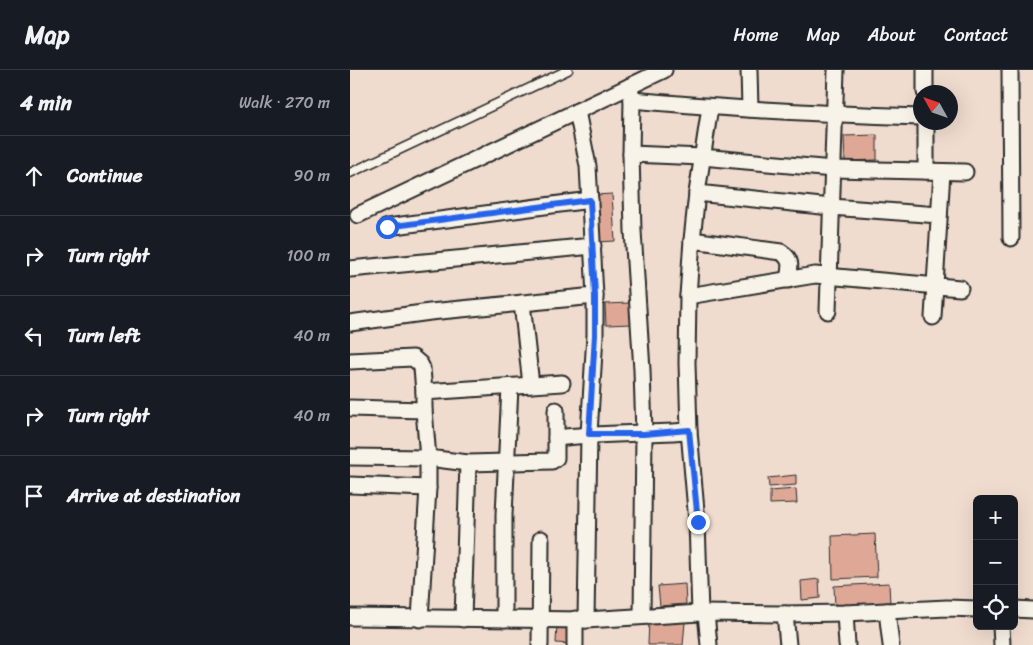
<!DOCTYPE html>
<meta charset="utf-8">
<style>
:root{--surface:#171b24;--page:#20242c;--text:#f1f3f6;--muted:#9ea1a6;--line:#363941}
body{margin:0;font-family:Sriracha,sans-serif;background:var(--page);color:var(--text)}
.controls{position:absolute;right:15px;bottom:15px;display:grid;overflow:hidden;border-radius:8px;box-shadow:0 5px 20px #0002}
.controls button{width:45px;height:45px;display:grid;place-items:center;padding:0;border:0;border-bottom:1px solid var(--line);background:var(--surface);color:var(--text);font:25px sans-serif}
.compass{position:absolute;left:563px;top:15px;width:45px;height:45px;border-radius:50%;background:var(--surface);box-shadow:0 5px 20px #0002;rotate:310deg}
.stop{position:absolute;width:15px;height:15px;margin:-11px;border:4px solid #2563eb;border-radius:50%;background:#fff}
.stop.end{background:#2563eb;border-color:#fff;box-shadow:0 1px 5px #0008}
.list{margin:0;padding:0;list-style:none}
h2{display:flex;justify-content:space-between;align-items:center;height:65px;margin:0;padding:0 20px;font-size:21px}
h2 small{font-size:16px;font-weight:400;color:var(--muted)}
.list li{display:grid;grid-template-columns:32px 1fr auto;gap:15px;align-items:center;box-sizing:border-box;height:80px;padding:0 20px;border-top:1px solid var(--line)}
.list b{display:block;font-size:19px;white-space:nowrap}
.list em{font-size:16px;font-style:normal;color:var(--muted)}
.icon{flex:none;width:28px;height:28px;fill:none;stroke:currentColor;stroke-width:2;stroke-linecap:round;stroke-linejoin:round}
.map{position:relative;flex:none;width:683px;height:575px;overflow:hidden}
header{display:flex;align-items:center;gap:30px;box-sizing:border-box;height:70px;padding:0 25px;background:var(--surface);border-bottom:1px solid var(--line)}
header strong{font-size:24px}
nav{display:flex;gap:28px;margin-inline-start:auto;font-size:18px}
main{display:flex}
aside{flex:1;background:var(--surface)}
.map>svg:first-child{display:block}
.building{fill:#dfa896;stroke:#2b2b2b}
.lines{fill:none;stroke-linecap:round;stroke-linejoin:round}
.lane-casing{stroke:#2b2b2b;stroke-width:11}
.street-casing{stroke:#2b2b2b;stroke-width:19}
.lane{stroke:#f7f3e8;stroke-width:8}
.street{stroke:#f7f3e8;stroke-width:15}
.route{stroke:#2563eb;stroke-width:6}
</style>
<header>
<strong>Map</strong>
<nav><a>Home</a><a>Map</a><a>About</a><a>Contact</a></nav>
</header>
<main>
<aside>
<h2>4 min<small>Walk · 270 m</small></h2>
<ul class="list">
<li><svg class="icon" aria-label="ahead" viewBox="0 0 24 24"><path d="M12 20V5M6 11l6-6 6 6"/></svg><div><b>Continue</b></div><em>90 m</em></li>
<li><svg class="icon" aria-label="right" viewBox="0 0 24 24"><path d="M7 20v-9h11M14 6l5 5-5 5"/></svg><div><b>Turn right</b></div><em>100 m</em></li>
<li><svg class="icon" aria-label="left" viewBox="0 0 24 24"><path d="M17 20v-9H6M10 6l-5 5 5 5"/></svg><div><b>Turn left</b></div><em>40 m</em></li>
<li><svg class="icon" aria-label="right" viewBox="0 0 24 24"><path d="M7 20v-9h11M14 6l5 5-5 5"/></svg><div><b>Turn right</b></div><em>40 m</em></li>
<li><svg class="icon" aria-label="arrive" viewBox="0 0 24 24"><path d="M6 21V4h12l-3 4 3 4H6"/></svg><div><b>Arrive at destination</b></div></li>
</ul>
</aside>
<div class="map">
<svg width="683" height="575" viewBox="0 0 683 575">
<rect width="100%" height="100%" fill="#f0dccf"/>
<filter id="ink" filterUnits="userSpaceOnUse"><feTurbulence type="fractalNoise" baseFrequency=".02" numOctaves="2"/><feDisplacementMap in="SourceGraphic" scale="10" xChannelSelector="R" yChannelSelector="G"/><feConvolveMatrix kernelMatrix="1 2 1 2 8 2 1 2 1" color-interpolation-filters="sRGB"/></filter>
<g filter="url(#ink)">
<!-- building -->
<g class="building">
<path d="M527 65V90L495 91 494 66Z"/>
<path d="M262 124 265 171 247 172 245 125Z"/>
<path d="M280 233 281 254 256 255 255 234Z"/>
<path d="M446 405V415L419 417 418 408Z"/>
<path d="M446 419 447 433 420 434V421Z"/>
<path d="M525 464 527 507 483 509 482 466Z"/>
<path d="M469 509 470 528 452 530 451 511Z"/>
<path d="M539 513 540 534 485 537 484 516Z"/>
<path d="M335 514 336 534 310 536 308 516Z"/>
<path d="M299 550 335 552 333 575H298Z"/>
<path d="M207 554 222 555 220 574 206 573Z"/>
</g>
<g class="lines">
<defs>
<path id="lane" d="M0 103 218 0"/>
<g id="street">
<path d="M399 0 400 39"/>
<path d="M575 0V22"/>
<path d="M660 0 661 168"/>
<path d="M280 16 282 30 281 84 283 161 292 300 294 364 292 546"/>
<path d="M282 30C378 39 474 44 570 47"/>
<path d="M227 41 238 96 245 226V265L239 364 236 550"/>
<path d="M576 52V101"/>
<path d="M281 84 352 87 483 99 615 102"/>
<path d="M347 123 481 137 589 145"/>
<path d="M8 145 314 0"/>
<path d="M37 157 240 130"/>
<path d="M342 170 431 182C443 190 440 197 438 210"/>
<path d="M0 199 243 176"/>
<path d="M338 226 465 205 610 218"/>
<path d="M172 233 181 315"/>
<path d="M478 241 486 0"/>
<path d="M583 247 592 102"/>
<path d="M0 253 80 242 245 226"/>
<path d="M0 291 63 288 70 294 72 298 74 322V340L78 388V418L70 549"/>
<path d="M74 322 212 313"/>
<path d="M0 338 74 340"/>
<path d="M206 368C250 363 295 364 339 361"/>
<path d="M0 387 78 388 118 393 202 391 206 388V340"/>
<path d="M0 415 78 418"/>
<path d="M664 539 683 540"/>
<path d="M537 541 541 575"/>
<path d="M350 543 347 452 339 361 337 293 338 226 342 170 347 123 360 37"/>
<path d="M356 543 359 575"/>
<path d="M495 543 497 575"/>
<path d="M435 544 438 575"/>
<path d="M0 547 236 550 350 543 435 544 495 543 597 538 627 539"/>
<path d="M113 549 118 393"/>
<path d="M154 549V445L160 317"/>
<path d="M651 556 652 575"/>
<path d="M190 575 191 469"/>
<path d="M225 575V549"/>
</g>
</defs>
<!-- lane casing -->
<use href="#lane" class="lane-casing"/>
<!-- street casing -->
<use href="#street" class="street-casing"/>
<!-- lane -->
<use href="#lane" class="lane"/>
<!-- street -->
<use href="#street" class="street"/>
</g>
</g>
<g class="lines" filter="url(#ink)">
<!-- route -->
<path class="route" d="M37 157 240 130 245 226V265L239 364H294L339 360 348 452"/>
</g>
</svg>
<div class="controls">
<button>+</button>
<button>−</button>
<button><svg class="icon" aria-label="locate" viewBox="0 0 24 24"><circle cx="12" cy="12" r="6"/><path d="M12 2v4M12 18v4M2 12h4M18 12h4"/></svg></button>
</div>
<svg class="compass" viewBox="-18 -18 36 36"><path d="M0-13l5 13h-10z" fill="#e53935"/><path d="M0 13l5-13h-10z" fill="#9ea1a6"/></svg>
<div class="stop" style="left:37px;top:157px"></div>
<div class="stop end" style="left:348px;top:452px"></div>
</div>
</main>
